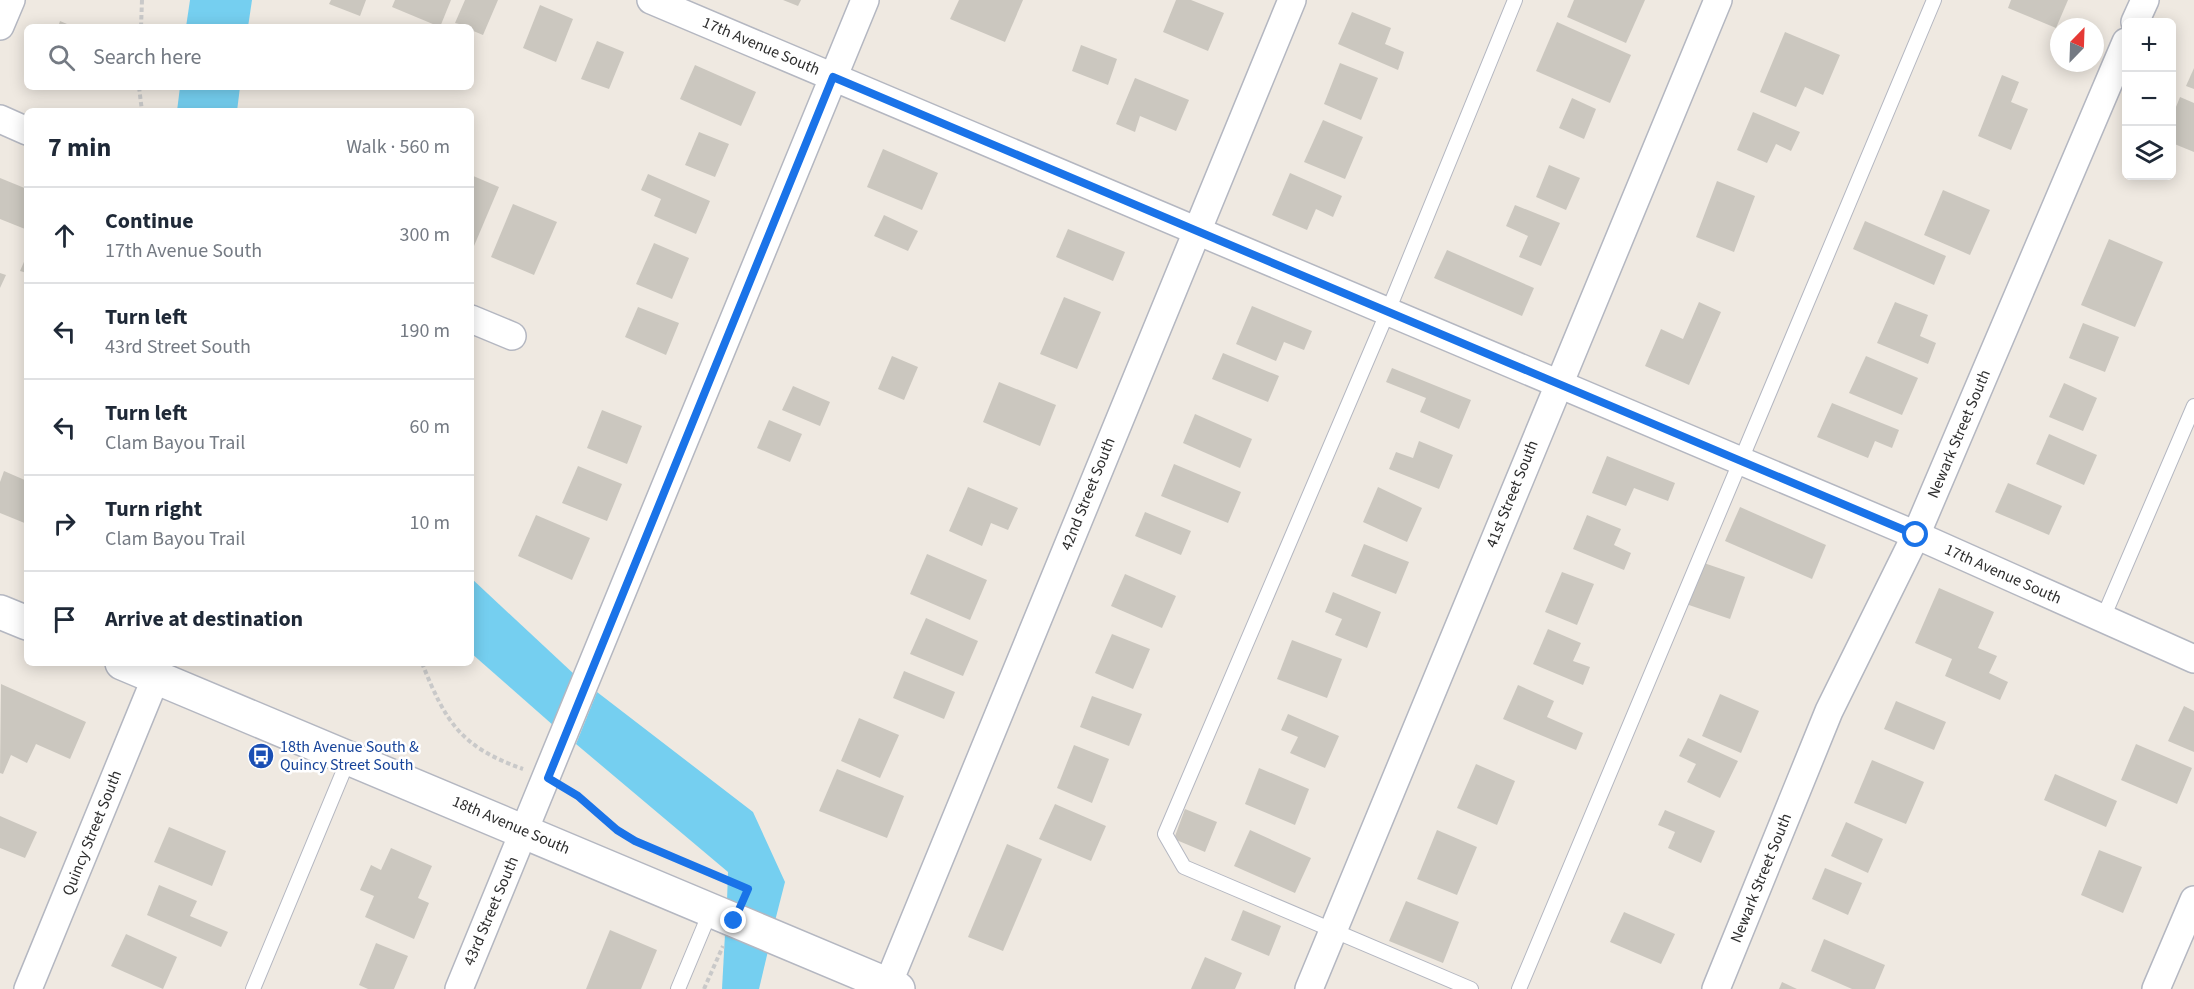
<!DOCTYPE html>
<meta charset="utf-8">
<style>
:root{--surface:#fff;--page:#f6f6f7;--text:#1f2937;--muted:#747a83;--line:#e0e1e3}
body{margin:0;font-family:"Source Sans 3",sans-serif;background:var(--page);color:var(--text)}
.controls{position:absolute;right:18px;top:18px;display:grid;overflow:hidden;border-radius:9px;box-shadow:0 3px 15px #0003}
.controls button{width:54px;height:54px;display:grid;place-items:center;padding:0;border:0;border-bottom:2px solid var(--line);background:var(--surface);color:var(--text);font:30px sans-serif}
.compass{position:absolute;left:2050px;top:18px;width:54px;height:54px;border-radius:50%;background:var(--surface);box-shadow:0 3px 15px #0003;rotate:23deg}
.stop{position:absolute;width:18px;height:18px;margin:-14px;border:4px solid #1a73e8;border-radius:50%;background:#fff}
.stop.end{background:#1a73e8;border-color:#fff;box-shadow:0 2px 6px #0008}
.list{margin:0;padding:0;list-style:none}
h2{display:flex;justify-content:space-between;align-items:center;height:78px;margin:0;padding:0 24px;font-size:26px}
h2 small{font-size:20px;font-weight:400;color:var(--muted)}
.list li{display:grid;grid-template-columns:39px 1fr auto;gap:18px;align-items:center;box-sizing:border-box;height:96px;padding:0 24px;border-top:2px solid var(--line)}
.list b{display:block;font-size:22px;white-space:nowrap}
.list p{margin:0;font-size:20px;white-space:nowrap;color:var(--muted)}
.list em{font-size:20px;font-style:normal;color:var(--muted)}
.icon{flex:none;width:33px;height:33px;fill:none;stroke:currentColor;stroke-width:2;stroke-linecap:round;stroke-linejoin:round}
.map{position:relative;flex:none;width:2194px;height:989px;overflow:hidden}
.search{position:absolute;background:var(--surface);box-shadow:0 3px 15px #0003;left:24px;top:24px;width:450px;height:66px;display:flex;align-items:center;gap:15px;box-sizing:border-box;padding:0 21px;border-radius:9px;color:var(--muted);font-size:22px}
.panel{position:absolute;background:var(--surface);box-shadow:0 3px 15px #0003;left:24px;top:108px;width:450px;height:558px;border-radius:9px}
.map>svg:first-child{display:block}
.water{fill:#75cff0}
.building{fill:#cbc7bf}
.lines{fill:none;stroke-linecap:round;stroke-linejoin:round}
.service-casing{stroke:#b4b7c1;stroke-width:16}
.minor-casing{stroke:#b4b7c1;stroke-width:30}
.tertiary-casing{stroke:#b4b7c1;stroke-width:36}
.path{stroke:#c9c9c9;stroke-width:4;stroke-dasharray:4.5 3;stroke-linecap:butt}
.service{stroke:#fff;stroke-width:14}
.minor{stroke:#fff;stroke-width:27}
.tertiary{stroke:#fff;stroke-width:33}
.route{stroke:#1a73e8;stroke-width:8}
.labels{text-anchor:middle;dominant-baseline:central;stroke-width:5;stroke-linejoin:round;paint-order:stroke}
.street-label{font-size:16px;fill:#2e2e2e;stroke:#fff}
.transit-label{font-size:16px;fill:#164399;stroke:#fff;text-anchor:start}
</style>
<div class="map">
<svg width="2194" height="989" viewBox="0 0 2194 989">
<rect width="100%" height="100%" fill="#efe9e1"/>
<!-- water -->
<g class="water">
<path d="M190 0H252L248 27H186Z"/>
<path d="M180 87H240L237 111H177Z"/>
<path d="M471 578 575 675 554 726 471 653Z"/>
<path d="M597 692 753 812 785 882 775 921 727 901 728 872 576 744Z"/>
<path d="M725 934 768 951 759 989H722Z"/>
</g>
<!-- building -->
<g class="building">
<path d="M331 0H366L360 16 329 4Z"/>
<path d="M395 0H451L440 27 392 7Z"/>
<path d="M465 0H498L483 35 471 30V27L455 23Z"/>
<path d="M783 0H801L798 6Z"/>
<path d="M959 0H1023L1005 42 950 19Z"/>
<path d="M1176 0H1191L1224 13 1208 51 1163 32Z"/>
<path d="M1574 0H1645L1626 43 1567 17Z"/>
<path d="M2011 0H2068L2056 28 2008 8Z"/>
<path d="M540 5 573 19 556 62 523 48Z"/>
<path d="M1352 12 1391 28 1385 44 1404 52 1398 70 1338 44Z"/>
<path d="M60 21 74 27H58Z"/>
<path d="M1557 22 1631 55 1610 103 1536 71Z"/>
<path d="M1785 32 1840 55 1823 95 1805 87 1796 107 1760 92Z"/>
<path d="M597 41 624 52 609 89 581 79Z"/>
<path d="M1081 45 1117 59 1108 85 1072 71Z"/>
<path d="M1340 63 1378 78 1361 120 1324 104Z"/>
<path d="M695 65 756 92 741 126 680 99Z"/>
<path d="M2194 68V89L2186 86Z"/>
<path d="M2002 75 2019 82 2011 102 2028 109 2011 150 1978 136Z"/>
<path d="M1135 78 1189 100 1176 131 1140 116 1135 132 1116 124Z"/>
<path d="M2180 97 2194 103V152L2172 143V117Z"/>
<path d="M1572 98 1596 109 1584 139 1559 128Z"/>
<path d="M1753 112 1800 132 1791 151 1776 144 1767 163 1737 150Z"/>
<path d="M1323 120 1363 137 1345 179 1304 162Z"/>
<path d="M699 132 729 144 715 177 685 165Z"/>
<path d="M883 149 938 173 922 210 867 187Z"/>
<path d="M1549 165 1580 178 1566 210 1536 197Z"/>
<path d="M1290 173 1342 196 1333 217 1316 209 1307 230 1272 215Z"/>
<path d="M648 174 710 201 696 234 654 216 661 199 641 190Z"/>
<path d="M471 175 499 187 474 246 471 244Z"/>
<path d="M0 178 27 189 25 229 0 219Z"/>
<path d="M1717 181 1755 196 1734 252 1696 237Z"/>
<path d="M1943 190 1990 210 1970 255 1924 235Z"/>
<path d="M513 204 557 222 534 275 491 257Z"/>
<path d="M1515 205 1560 223 1541 266 1519 257 1528 236 1506 226Z"/>
<path d="M884 215 918 231 908 251 874 236Z"/>
<path d="M1865 221 1946 256 1934 285 1853 249Z"/>
<path d="M1068 229 1125 252 1113 281 1056 257Z"/>
<path d="M2109 239 2163 262 2135 327 2081 305Z"/>
<path d="M654 243 689 258 672 299 636 284Z"/>
<path d="M1447 250 1534 288 1522 316 1434 278Z"/>
<path d="M27 255V273L20 271Z"/>
<path d="M0 273 6 275 0 288Z"/>
<path d="M1064 297 1101 312 1077 369 1040 354Z"/>
<path d="M1699 302 1721 312 1689 385 1645 366 1661 329 1683 339Z"/>
<path d="M1895 302 1928 315 1920 336 1936 343 1928 364 1877 343Z"/>
<path d="M1252 306 1312 331 1304 350 1284 342 1276 361 1236 344Z"/>
<path d="M638 307 679 323 666 355 625 337Z"/>
<path d="M2083 323 2119 337 2105 372 2069 358Z"/>
<path d="M1223 353 1279 376 1268 402 1212 379Z"/>
<path d="M892 356 918 367 904 400 878 389Z"/>
<path d="M1866 356 1918 378 1902 415 1849 393Z"/>
<path d="M1392 368 1471 400 1459 429 1420 412 1426 398 1386 382Z"/>
<path d="M999 382 1056 405 1040 446 983 422Z"/>
<path d="M2064 383 2097 398 2083 431 2049 417Z"/>
<path d="M793 386 830 402 820 426 782 410Z"/>
<path d="M1832 403 1899 430 1892 448 1875 441 1868 458 1817 437Z"/>
<path d="M602 410 642 426 627 464 587 448Z"/>
<path d="M1195 414 1252 439 1240 468 1183 443Z"/>
<path d="M769 420 802 434 790 462 757 448Z"/>
<path d="M2049 434 2097 455 2084 485 2036 464Z"/>
<path d="M1419 441 1453 455 1439 489 1389 469 1396 452 1413 458Z"/>
<path d="M1607 456 1675 483 1668 501 1634 488 1626 506 1592 493Z"/>
<path d="M1174 464 1241 492 1228 523 1161 496Z"/>
<path d="M578 466 622 484 607 521 562 503Z"/>
<path d="M4 471 27 481V524L0 513V482Z"/>
<path d="M2008 483 2062 506 2049 535 1995 512Z"/>
<path d="M968 487 1018 508 1008 530 991 523 982 546 949 531Z"/>
<path d="M1378 487 1422 508 1407 542 1363 522Z"/>
<path d="M1740 507 1826 545 1812 579 1725 541Z"/>
<path d="M1145 512 1191 531 1181 555 1135 536Z"/>
<path d="M536 515 590 538 572 580 518 556Z"/>
<path d="M1587 515 1621 529 1614 545 1631 553 1624 570 1573 549Z"/>
<path d="M1364 544 1409 562 1396 594 1351 576Z"/>
<path d="M927 554 987 580 970 620 910 594Z"/>
<path d="M1701 562 1745 577 1730 619 1686 604Z"/>
<path d="M1562 572 1594 584 1577 625 1545 612Z"/>
<path d="M1125 574 1176 596 1162 628 1111 606Z"/>
<path d="M1939 588 1994 612 1978 648 1997 656 1989 673 2008 682 2000 700 1945 676 1952 659 1915 643Z"/>
<path d="M1333 592 1381 612 1367 648 1335 635 1342 619 1325 612Z"/>
<path d="M926 618 978 641 963 676 910 654Z"/>
<path d="M1548 629 1581 643 1573 661 1590 667 1583 685 1533 664Z"/>
<path d="M1112 634 1150 649 1133 689 1095 673Z"/>
<path d="M1292 640 1342 659 1327 698 1277 679Z"/>
<path d="M904 671 955 692 944 719 893 698Z"/>
<path d="M1 684 86 722 70 759 36 744 27 763 11 755 3 774 0 773Z"/>
<path d="M1518 685 1554 701 1547 717 1583 733 1576 750 1503 719Z"/>
<path d="M1720 694 1759 711 1741 753 1702 736Z"/>
<path d="M1092 696 1142 714 1129 746 1080 727Z"/>
<path d="M1896 701 1946 722 1934 750 1884 729Z"/>
<path d="M2184 706 2194 711V752L2168 741Z"/>
<path d="M1288 714 1339 736 1325 768 1290 753 1298 737 1281 730Z"/>
<path d="M859 718 899 735 880 778 841 761Z"/>
<path d="M1688 738 1738 761 1720 798 1687 782 1696 764 1679 756Z"/>
<path d="M2136 744 2192 768 2177 804 2121 780Z"/>
<path d="M1074 745 1109 759 1092 803 1057 788Z"/>
<path d="M1872 760 1924 782 1906 824 1854 803Z"/>
<path d="M1476 764 1515 781 1497 825 1457 808Z"/>
<path d="M1259 768 1309 789 1295 825 1245 804Z"/>
<path d="M837 769 904 796 887 838 819 811Z"/>
<path d="M2055 774 2117 801 2106 827 2044 800Z"/>
<path d="M1055 804 1106 826 1091 861 1039 839Z"/>
<path d="M1185 809 1217 822 1205 852 1174 839Z"/>
<path d="M1665 810 1715 831 1701 863 1668 848 1675 832 1658 825Z"/>
<path d="M0 816 37 832 25 858 0 848Z"/>
<path d="M1846 822 1883 839 1868 873 1831 856Z"/>
<path d="M169 827 226 851 212 886 154 862Z"/>
<path d="M1250 830 1311 858 1295 893 1234 866Z"/>
<path d="M1437 830 1477 847 1457 895 1417 879Z"/>
<path d="M1007 844 1042 859 1003 951 968 937Z"/>
<path d="M391 848 432 866 418 898 429 903 414 939 365 917 374 896 360 890 371 865 381 870Z"/>
<path d="M2099 850 2142 867 2123 913 2081 895Z"/>
<path d="M1825 868 1862 883 1848 915 1812 899Z"/>
<path d="M159 885 197 901 190 916 228 932 221 947 147 915Z"/>
<path d="M1406 901 1459 922 1443 963 1389 941Z"/>
<path d="M1243 910 1281 926 1269 956 1231 940Z"/>
<path d="M1624 912 1675 934 1661 964 1610 942Z"/>
<path d="M610 930 657 950 641 989H586Z"/>
<path d="M126 934 177 957 163 989 111 966Z"/>
<path d="M1824 939 1885 965 1875 989H1852L1811 971Z"/>
<path d="M376 943 408 956 394 989H368L359 985Z"/>
<path d="M1205 957 1242 973 1235 989H1191Z"/>
<path d="M1782 982 1797 989H1779Z"/>
</g>
<g class="lines">
<defs>
<g id="service">
<path d="M2103 618 2194 406"/>
<path d="M253 989 349 758"/>
<path d="M678 989 711 910"/>
<path d="M1471 989 1184 867 1165 834 1388 311 1515 0"/>
<path d="M1519 989 1934 0"/>
</g>
<g id="minor">
<path d="M651 0 1916 535 2194 659"/>
<path d="M2135 22 2145 0"/>
<path d="M0 26 11 0"/>
<path d="M0 119 27 131"/>
<path d="M471 319 512 336"/>
<path d="M28 989 156 677"/>
<path d="M459 989 865 0"/>
<path d="M886 989 1292 0"/>
<path d="M1309 989 1718 0"/>
<path d="M1716 989 1829 711 1916 535 2126 42"/>
<path d="M2156 989 2194 900"/>
</g>
<g id="tertiary">
<path d="M0 612 27 623"/>
<path d="M122 663 898 989"/>
</g>
</defs>
<!-- service casing -->
<use href="#service" class="service-casing"/>
<!-- minor casing -->
<use href="#minor" class="minor-casing"/>
<!-- tertiary casing -->
<use href="#tertiary" class="tertiary-casing"/>
<!-- path -->
<g class="path">
<path d="M141 27 142 0"/>
<path d="M139 87 142 111"/>
<path d="M422 663C446 723 461 747 523 769"/>
<path d="M568 790 617 830 635 841 748 889 745 895"/>
<path d="M704 989 723 946"/>
</g>
<!-- service -->
<use href="#service" class="service"/>
<!-- minor -->
<use href="#minor" class="minor"/>
<!-- tertiary -->
<use href="#tertiary" class="tertiary"/>
</g>
<g class="lines">
<!-- route -->
<path class="route" d="M734 921 748 889 635 841 617 830 578 796 548 778 833 77 1916 535"/>
</g>
<!-- icons -->
<defs>
<symbol id="bus-disc" viewBox="-11 -11 22 22"><circle r="9.5" fill="#1a4fb4" stroke="#fff"/><path d="M-5-6H5V4H4V6H2V4H-2V6H-4V4H-5ZM-3.5-4V0h7V-4ZM-3.5 1.2v1.5H-2V1.2ZM2 1.2v1.5H3.5V1.2Z" fill="#fff"/></symbol>
</defs>
<g fill-rule="evenodd">
<use href="#bus-disc" x="246" y="741" width="30" height="30"/>
</g>
<g class="labels">
<!-- street labels -->
<g class="street-label">
<text transform="translate(761 46) rotate(23)">17th Avenue South</text>
<text transform="translate(1959 434) rotate(-67)">Newark Street South</text>
<text transform="translate(1088 494) rotate(-68)">42nd Street South</text>
<text transform="translate(1512 494) rotate(-68)">41st Street South</text>
<text transform="translate(2003 574) rotate(24)">17th Avenue South</text>
<text transform="translate(511 825) rotate(23)">18th Avenue South</text>
<text transform="translate(92 833) rotate(-68)">Quincy Street South</text>
<text transform="translate(1761 878) rotate(-68)">Newark Street South</text>
<text transform="translate(491 911) rotate(-67)">43rd Street South</text>
</g>
<!-- transit labels -->
<g class="transit-label">
<text x="280" y="747">18th Avenue South &amp;<tspan x="280" dy="18">Quincy Street South</tspan></text>
</g>
</g>
</svg>
<div class="controls">
<button>+</button>
<button>−</button>
<button><svg class="icon" aria-label="layers" viewBox="0 0 24 24"><path d="M12 4l9 5-9 5-9-5zM3 14l9 5 9-5"/></svg></button>
</div>
<svg class="compass" viewBox="-18 -18 36 36"><path d="M0-13l5 13h-10z" fill="#e53935"/><path d="M0 13l5-13h-10z" fill="#747a83"/></svg>
<div class="stop" style="left:1916px;top:535px"></div>
<div class="stop end" style="left:734px;top:921px"></div>
<div class="search"><svg class="icon" aria-label="search" viewBox="0 0 24 24"><circle cx="10" cy="10" r="6"/><path d="M15 15l6 6"/></svg>Search here</div>
<section class="panel">
<h2>7 min<small>Walk · 560 m</small></h2>
<ul class="list">
<li><svg class="icon" aria-label="ahead" viewBox="0 0 24 24"><path d="M12 20V5M6 11l6-6 6 6"/></svg><div><b>Continue</b><p>17th Avenue South</p></div><em>300 m</em></li>
<li><svg class="icon" aria-label="left" viewBox="0 0 24 24"><path d="M17 20v-9H6M10 6l-5 5 5 5"/></svg><div><b>Turn left</b><p>43rd Street South</p></div><em>190 m</em></li>
<li><svg class="icon" aria-label="left" viewBox="0 0 24 24"><path d="M17 20v-9H6M10 6l-5 5 5 5"/></svg><div><b>Turn left</b><p>Clam Bayou Trail</p></div><em>60 m</em></li>
<li><svg class="icon" aria-label="right" viewBox="0 0 24 24"><path d="M7 20v-9h11M14 6l5 5-5 5"/></svg><div><b>Turn right</b><p>Clam Bayou Trail</p></div><em>10 m</em></li>
<li><svg class="icon" aria-label="arrive" viewBox="0 0 24 24"><path d="M6 21V4h12l-3 4 3 4H6"/></svg><div><b>Arrive at destination</b></div></li>
</ul>
</section>
</div>
